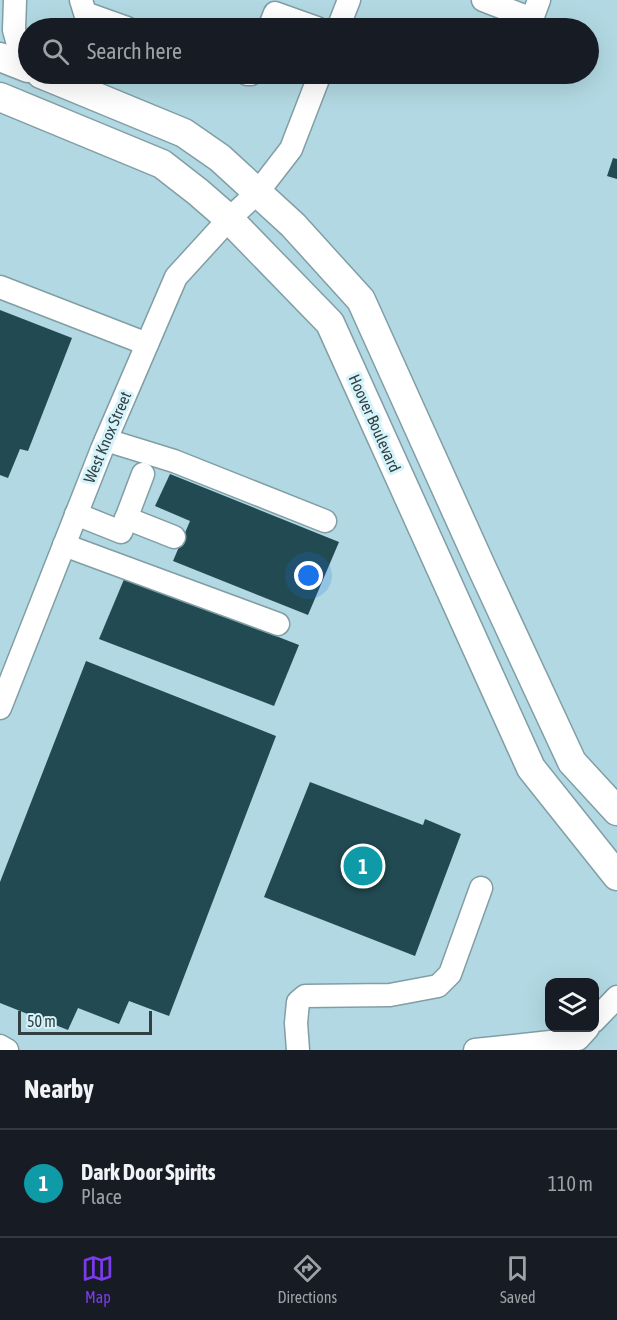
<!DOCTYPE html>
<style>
:root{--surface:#171b24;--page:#242831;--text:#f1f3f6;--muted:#9ea1a6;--line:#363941;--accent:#7c3aed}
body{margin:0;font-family:"Asap Condensed",sans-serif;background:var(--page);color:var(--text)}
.controls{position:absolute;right:18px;bottom:18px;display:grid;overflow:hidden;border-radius:12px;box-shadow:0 6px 24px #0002}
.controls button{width:54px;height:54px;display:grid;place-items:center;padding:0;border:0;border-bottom:2px solid var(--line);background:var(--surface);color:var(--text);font:30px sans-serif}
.scale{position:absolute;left:18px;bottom:15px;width:134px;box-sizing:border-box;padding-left:6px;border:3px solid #334042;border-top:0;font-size:16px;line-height:21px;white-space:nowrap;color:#334042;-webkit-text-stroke:4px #d4f3fa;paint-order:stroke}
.you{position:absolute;left:309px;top:576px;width:21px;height:21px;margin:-15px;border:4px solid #fff;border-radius:50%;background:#1a73e8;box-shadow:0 0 0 9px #1a73e833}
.badge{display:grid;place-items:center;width:39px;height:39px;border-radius:50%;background:var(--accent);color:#fff;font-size:20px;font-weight:700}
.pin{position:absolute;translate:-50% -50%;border:3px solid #fff;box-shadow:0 2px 6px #0006}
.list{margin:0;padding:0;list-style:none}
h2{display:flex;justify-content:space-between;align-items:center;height:78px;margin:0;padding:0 24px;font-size:26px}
h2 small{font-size:20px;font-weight:400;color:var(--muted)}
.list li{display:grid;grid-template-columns:39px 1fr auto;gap:18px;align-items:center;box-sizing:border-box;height:108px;padding:0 24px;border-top:2px solid var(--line)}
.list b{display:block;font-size:22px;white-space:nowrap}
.list p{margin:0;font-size:20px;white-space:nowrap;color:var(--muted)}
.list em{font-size:20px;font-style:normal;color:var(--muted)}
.icon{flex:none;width:33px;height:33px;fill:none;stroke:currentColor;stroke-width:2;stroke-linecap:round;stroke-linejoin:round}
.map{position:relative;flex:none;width:617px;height:1050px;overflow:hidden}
.search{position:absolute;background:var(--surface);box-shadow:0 6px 24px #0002;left:18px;right:18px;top:18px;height:66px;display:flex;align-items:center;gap:15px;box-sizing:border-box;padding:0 21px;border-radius:33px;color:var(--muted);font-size:22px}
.sheet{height:186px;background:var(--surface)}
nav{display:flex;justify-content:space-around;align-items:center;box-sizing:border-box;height:84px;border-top:2px solid var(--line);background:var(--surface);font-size:16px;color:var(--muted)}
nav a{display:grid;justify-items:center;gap:3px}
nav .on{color:var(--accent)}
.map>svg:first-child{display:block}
.built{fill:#b2d9e3;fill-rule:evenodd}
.building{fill:#224a52}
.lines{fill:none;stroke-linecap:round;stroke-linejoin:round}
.minor-casing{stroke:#819ea5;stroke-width:25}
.major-casing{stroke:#819ea5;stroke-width:31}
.minor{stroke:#fff;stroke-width:22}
.major{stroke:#fff;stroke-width:28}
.labels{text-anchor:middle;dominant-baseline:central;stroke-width:6;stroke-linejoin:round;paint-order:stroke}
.street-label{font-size:16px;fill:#334042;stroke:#d4f3fa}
</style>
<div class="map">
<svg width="617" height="1050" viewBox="0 0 617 1050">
<rect width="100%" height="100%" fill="#c7e5ec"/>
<!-- built -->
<path class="built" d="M0 0H617V1050H0ZM28 28H588V74H28ZM550 982H594V1028H550Z"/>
<!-- building -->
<g class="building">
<path d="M613 158 617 159V179L607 176Z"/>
<path d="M0 310 72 338 28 451 20 449 8 478 0 475Z"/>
<path d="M170 474 339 542 308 615 173 561 190 521 155 506Z"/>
<path d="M125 577 299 645 274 706 99 639Z"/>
<path d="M86 661 276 736 169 1016 129 1001 119 1024 78 1008 68 1030 0 1003V882Z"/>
<path d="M310 782 423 825 425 819 461 834 415 956 264 897Z"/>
</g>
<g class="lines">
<defs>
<g id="minor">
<path d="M15 0 14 30 24 66"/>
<path d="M81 0 85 13 127 28"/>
<path d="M483 0 532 19 539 0"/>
<path d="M269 28 275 13 317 28"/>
<path d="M338 28 349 0"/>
<path d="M247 74H251"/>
<path d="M0 287 147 344"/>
<path d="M106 440 174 461 325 521"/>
<path d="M76 514 121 532 143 474"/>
<path d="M126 518 174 537"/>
<path d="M64 545 278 624"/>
<path d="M0 708 102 449 176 277 229 219 257 193 291 149 320 74"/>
<path d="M594 1021 617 997"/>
<path d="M0 1046 7 1050"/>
<path d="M298 1050 296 1023 298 1002 305 996 390 995 438 986 450 974 481 888"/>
<path d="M475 1050 578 1039 588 1028"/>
</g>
<g id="major">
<path d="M0 57 28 68"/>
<path d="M41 74 184 133 220 158 293 225 361 300 481 566 572 762 617 811"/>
<path d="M0 97 162 164 198 192 229 219 330 323 531 768 617 876"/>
</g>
</defs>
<!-- minor casing -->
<use href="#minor" class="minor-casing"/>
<!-- major casing -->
<use href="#major" class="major-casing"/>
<!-- minor -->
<use href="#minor" class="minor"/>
<!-- major -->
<use href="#major" class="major"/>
</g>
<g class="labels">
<!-- street labels -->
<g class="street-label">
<text transform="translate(375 423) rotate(66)">Hoover Boulevard</text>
<text transform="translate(107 437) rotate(-67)">West Knox Street</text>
</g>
</g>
</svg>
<div class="controls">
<button><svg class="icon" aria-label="layers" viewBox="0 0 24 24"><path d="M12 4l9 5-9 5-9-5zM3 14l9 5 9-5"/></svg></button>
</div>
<div class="scale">50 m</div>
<div class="you"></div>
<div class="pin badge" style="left:363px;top:866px;background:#0f9aa8">1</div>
<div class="search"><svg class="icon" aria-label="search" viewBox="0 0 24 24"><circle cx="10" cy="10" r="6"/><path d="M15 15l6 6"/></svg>Search here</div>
</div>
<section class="sheet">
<h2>Nearby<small></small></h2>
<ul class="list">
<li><span class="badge" style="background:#0f9aa8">1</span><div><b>Dark Door Spirits</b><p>Place</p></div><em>110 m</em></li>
</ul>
</section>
<nav>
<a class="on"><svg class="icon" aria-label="map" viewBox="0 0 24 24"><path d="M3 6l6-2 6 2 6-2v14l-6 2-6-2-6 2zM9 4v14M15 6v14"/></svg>Map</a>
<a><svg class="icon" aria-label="directions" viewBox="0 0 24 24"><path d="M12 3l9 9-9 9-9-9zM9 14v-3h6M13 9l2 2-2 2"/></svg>Directions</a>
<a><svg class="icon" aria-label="saved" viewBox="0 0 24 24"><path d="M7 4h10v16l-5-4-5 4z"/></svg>Saved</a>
</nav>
